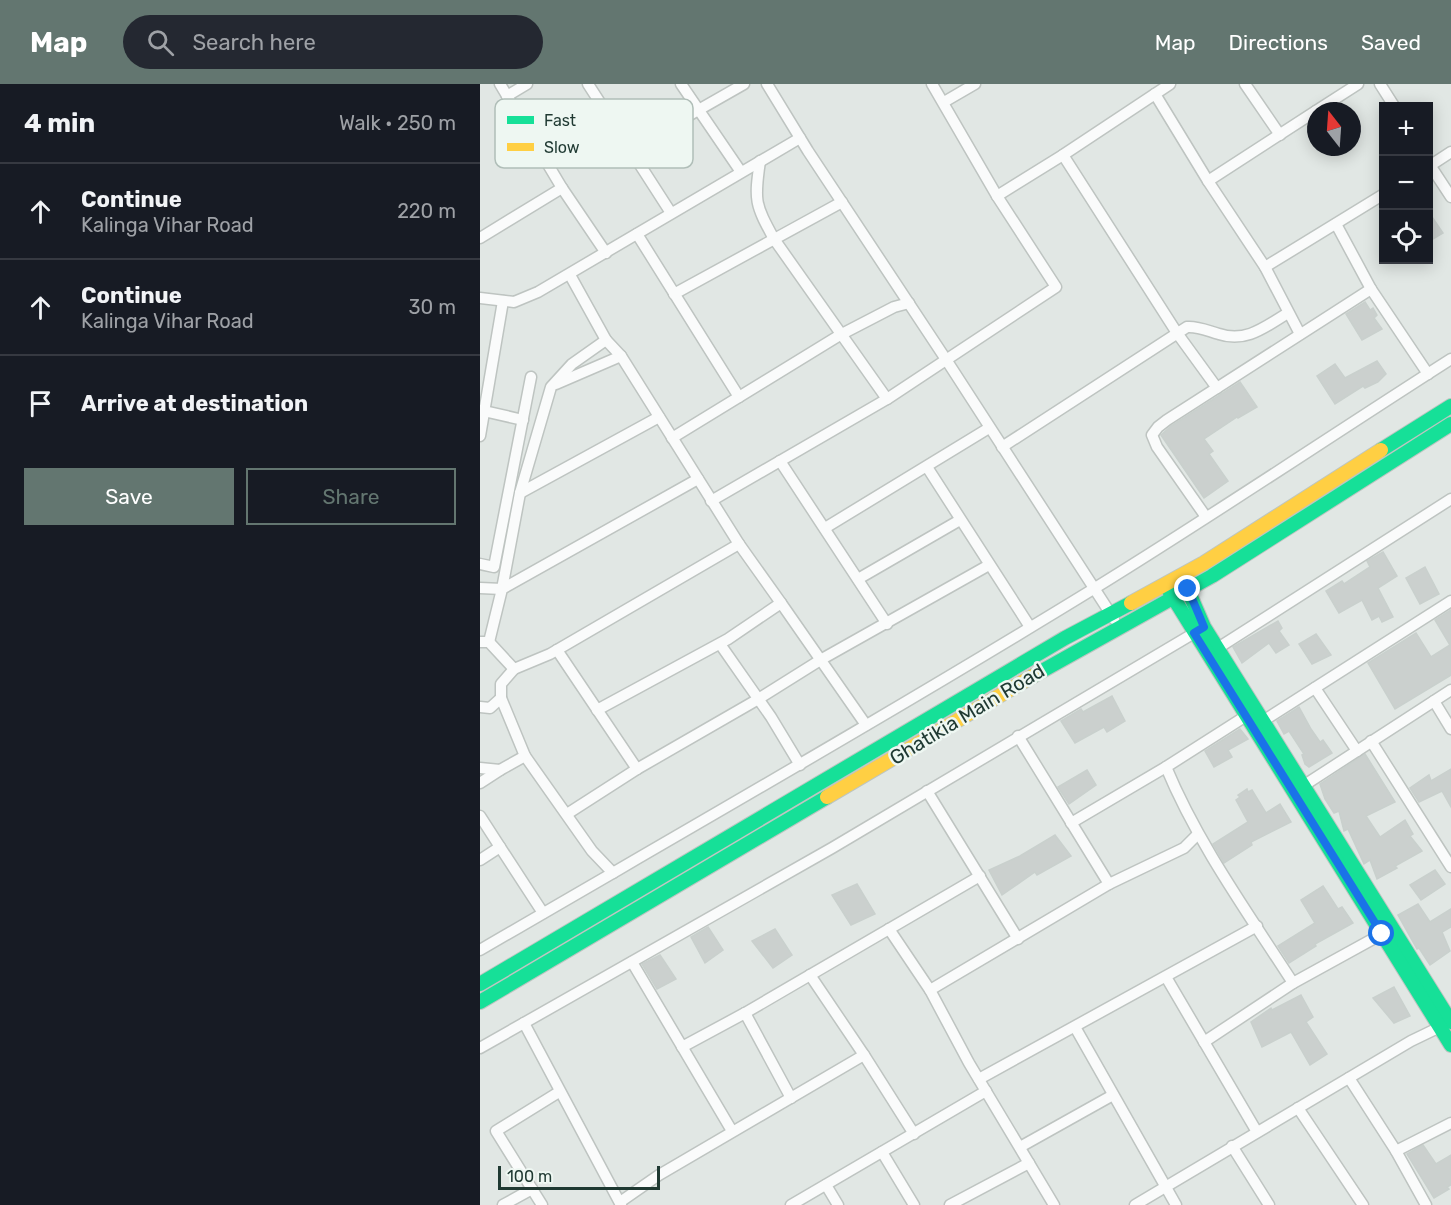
<!DOCTYPE html>
<meta charset="utf-8">
<style>
:root{--surface:#171b24;--page:#242831;--text:#f1f3f6;--muted:#9ea1a6;--line:#363941;--accent:#637670}
body{margin:0;font-family:Rubik,sans-serif;background:var(--page);color:var(--text)}
.controls{position:absolute;right:18px;top:18px;display:grid;overflow:hidden;border-radius:0px;box-shadow:0 3px 15px #0003}
.controls button{width:54px;height:54px;display:grid;place-items:center;padding:0;border:0;border-bottom:2px solid var(--line);background:var(--surface);color:var(--text);font:30px sans-serif}
.compass{position:absolute;left:827px;top:18px;width:54px;height:54px;border-radius:50%;background:var(--surface);box-shadow:0 3px 15px #0003;rotate:343deg}
.scale{position:absolute;left:18px;bottom:15px;width:162px;box-sizing:border-box;padding-left:6px;border:3px solid #1f3932;border-top:0;font-size:16px;line-height:21px;white-space:nowrap;color:#1f3932;-webkit-text-stroke:4px #eef7f2;paint-order:stroke}
.stop{position:absolute;width:18px;height:18px;margin:-14px;border:4px solid #1a73e8;border-radius:50%;background:#fff}
.stop.end{background:#1a73e8;border-color:#fff;box-shadow:0 2px 6px #0008}
.list{margin:0;padding:0;list-style:none}
h2{display:flex;justify-content:space-between;align-items:center;height:78px;margin:0;padding:0 24px;font-size:26px}
h2 small{font-size:20px;font-weight:400;color:var(--muted)}
.list li{display:grid;grid-template-columns:39px 1fr auto;gap:18px;align-items:center;box-sizing:border-box;height:96px;padding:0 24px;border-top:2px solid var(--line)}
.list b{display:block;font-size:22px;white-space:nowrap}
.list p{margin:0;font-size:20px;white-space:nowrap;color:var(--muted)}
.list em{font-size:20px;font-style:normal;color:var(--muted)}
.actions{display:flex;gap:12px;padding:18px 24px}
.actions a{flex:1;padding:14px 0;border:2px solid var(--accent);border-radius:0px;text-align:center;font-size:21px;color:var(--accent)}
.actions .main{background:var(--accent);color:#fff}
.icon{flex:none;width:33px;height:33px;fill:none;stroke:currentColor;stroke-width:2;stroke-linecap:round;stroke-linejoin:round}
.map{position:relative;flex:none;width:971px;height:1121px;overflow:hidden}
header{display:flex;align-items:center;gap:36px;box-sizing:border-box;height:84px;padding:0 30px;background:var(--accent);color:#fff}
header strong{font-size:28px}
nav{display:flex;gap:33px;margin-inline-start:auto;font-size:21px}
.search{width:420px;height:54px;background:var(--page);display:flex;align-items:center;gap:15px;box-sizing:border-box;padding:0 21px;border-radius:33px;color:var(--muted);font-size:22px}
main{display:flex}
aside{flex:1;background:var(--surface)}
.map>svg:first-child{display:block}
.building{fill:#cbd0ce;stroke:#c9d0cd;stroke-width:1.5}
.lines{fill:none;stroke-linecap:round;stroke-linejoin:round}
.street-casing{stroke:#bec4c1;stroke-width:13}
.fast-casing{stroke:#bdc5c1;stroke-width:16}
.slow-casing{stroke:#bdc5c1;stroke-width:16}
.street{stroke:#fafbfb;stroke-width:10}
.fast{stroke:#16e098;stroke-width:14}
.slow{stroke:#ffcf43;stroke-width:14}
.route{stroke:#1a73e8;stroke-width:8}
.labels{text-anchor:middle;dominant-baseline:central;stroke-width:5;stroke-linejoin:round;paint-order:stroke}
.street-label{font-size:20px;fill:#1f3932;stroke:#eef7f2}
.key{fill:#eef7f2;stroke:#b0beb8;stroke-width:1.5}
.key-label{font-size:16px;fill:#1f3932}
</style>
<header>
<strong>Map</strong>
<div class="search"><svg class="icon" aria-label="search" viewBox="0 0 24 24"><circle cx="10" cy="10" r="6"/><path d="M15 15l6 6"/></svg>Search here</div>
<nav><a>Map</a><a>Directions</a><a>Saved</a></nav>
</header>
<main>
<aside>
<h2>4 min<small>Walk · 250 m</small></h2>
<ul class="list">
<li><svg class="icon" aria-label="ahead" viewBox="0 0 24 24"><path d="M12 20V5M6 11l6-6 6 6"/></svg><div><b>Continue</b><p>Kalinga Vihar Road</p></div><em>220 m</em></li>
<li><svg class="icon" aria-label="ahead" viewBox="0 0 24 24"><path d="M12 20V5M6 11l6-6 6 6"/></svg><div><b>Continue</b><p>Kalinga Vihar Road</p></div><em>30 m</em></li>
<li><svg class="icon" aria-label="arrive" viewBox="0 0 24 24"><path d="M6 21V4h12l-3 4 3 4H6"/></svg><div><b>Arrive at destination</b></div></li>
</ul>
<div class="actions"><a class="main">Save</a><a>Share</a></div>
</aside>
<div class="map">
<svg width="971" height="1121" viewBox="0 0 971 1121">
<rect width="100%" height="100%" fill="#e1e7e4"/>
<!-- building -->
<g class="building">
<path d="M948 127 963 149 948 158Z"/>
<path d="M885 218 890 226 893 224 897 231 894 234 902 245 882 256 866 230Z"/>
<path d="M897 277 906 290 898 298 885 304 883 302 855 320 837 292 855 280 865 294Z"/>
<path d="M760 298 777 323 758 334 757 333 724 355 733 367 729 370 748 397 724 414 681 351 691 342Z"/>
<path d="M903 468 917 492 898 504 913 533 902 538 899 532 892 536 882 516 859 529 846 507 862 497 864 500 890 483 887 477Z"/>
<path d="M945 483 959 510 940 520 926 494Z"/>
<path d="M971 526V591L915 625 888 579 936 549 951 573 970 561 955 536Z"/>
<path d="M798 537 802 544 799 547 809 561 796 569 789 559 762 579 753 563Z"/>
<path d="M836 550 851 571 832 580 819 560Z"/>
<path d="M632 612 645 637 627 648 624 643 595 659 581 637 601 625 603 628Z"/>
<path d="M819 623 831 645 840 658 843 656 852 669 829 683 825 680 822 671 824 670 809 647 804 650 797 637Z"/>
<path d="M760 645 768 655 748 666 752 673 734 683 725 667Z"/>
<path d="M885 670 915 718 886 732 900 753 925 736 933 750 930 752 942 767 915 782 917 784 897 795 890 776 884 780 868 745 864 747 859 727 854 729 845 715 840 700Z"/>
<path d="M971 685V723L962 707 939 718 930 704 949 691 951 697Z"/>
<path d="M607 686 616 701 589 720 578 703Z"/>
<path d="M767 705 768 708 772 706 786 729 800 720 811 738 771 758 772 761 744 779 733 760 768 738 756 716 760 713 758 711Z"/>
<path d="M575 751 591 772 557 791 555 788 522 811 509 786 540 772Z"/>
<path d="M955 786 965 800 941 816 930 801Z"/>
<path d="M377 800 395 830 371 841 352 811Z"/>
<path d="M843 802 858 825 862 823 873 839 835 860 836 862 809 879 798 862 835 839 821 816Z"/>
<path d="M938 820 950 838 971 825V843L962 848 970 867 950 881 939 864 937 865 918 831Z"/>
<path d="M228 843 243 866 225 879 211 853Z"/>
<path d="M295 845 312 871 293 884 272 857Z"/>
<path d="M180 871 196 895 177 905 162 880Z"/>
<path d="M914 903 930 932 914 939 893 914Z"/>
<path d="M821 911 833 933 826 938 847 970 830 981 811 948 782 963 771 938 791 924 792 926Z"/>
<path d="M943 1061 956 1080 971 1071V1101L967 1103 969 1105 954 1114 927 1070Z"/>
</g>
<g class="lines">
<defs>
<g id="street">
<path d="M20 0 82 104 126 169"/>
<path d="M108 0 191 129"/>
<path d="M201 0 261 88"/>
<path d="M287 0 328 67 467 277 634 535"/>
<path d="M690 0 675 10 728 97"/>
<path d="M765 0 800 51"/>
<path d="M900 0 914 22"/>
<path d="M27 12 47 0"/>
<path d="M464 18 495 0"/>
<path d="M836 27 878 0"/>
<path d="M150 65 264 0"/>
<path d="M583 71 697 249 737 304"/>
<path d="M280 77C274 117 275 120 294 155L407 315"/>
<path d="M948 78 971 113"/>
<path d="M948 83 971 68"/>
<path d="M517 112 583 71 675 10"/>
<path d="M856 140 891 205 948 290"/>
<path d="M157 150 259 313"/>
<path d="M0 154 82 104"/>
<path d="M785 183 904 110"/>
<path d="M90 191 126 256 141 272 259 460 70 570 34 585 21 600V614L45 672 112 767 133 789"/>
<path d="M194 210 362 118"/>
<path d="M0 214 34 218 58 208 320 54"/>
<path d="M820 250 785 183 728 97 836 27"/>
<path d="M76 300 141 272"/>
<path d="M0 326 43 336"/>
<path d="M0 352 23 217"/>
<path d="M192 354 360 251 414 223 429 219"/>
<path d="M522 363 707 243C718 242 728 247 739 250 766 259 785 243 808 229"/>
<path d="M300 377 407 540"/>
<path d="M447 383 550 543"/>
<path d="M40 409 179 333"/>
<path d="M231 417 407 315 576 203 517 112 452 0"/>
<path d="M726 433 677 363 672 351 678 343 687 336 891 205"/>
<path d="M345 444 509 344"/>
<path d="M0 480 14 483 51 293"/>
<path d="M378 495 480 436"/>
<path d="M0 504 22 505 40 409 71 303 92 280 126 256"/>
<path d="M301 519 386 641"/>
<path d="M0 558H9L34 585"/>
<path d="M9 558 22 505 218 395"/>
<path d="M240 560 291 633 320 681"/>
<path d="M738 564 971 415"/>
<path d="M77 566 157 685"/>
<path d="M835 604 877 667"/>
<path d="M954 617 971 645"/>
<path d="M0 623 10 624 21 614"/>
<path d="M117 626 248 555 301 519 259 460"/>
<path d="M766 632 686 683C718 760 768 829 813 899"/>
<path d="M783 637 971 517"/>
<path d="M538 652 629 800"/>
<path d="M891 657 971 783"/>
<path d="M0 684 20 686 45 672"/>
<path d="M0 699 20 686"/>
<path d="M823 702 971 606"/>
<path d="M447 707 538 855"/>
<path d="M87 730 157 685 275 617 342 575 509 481"/>
<path d="M0 732 20 763 0 776"/>
<path d="M591 739 686 683"/>
<path d="M20 763 63 829"/>
<path d="M409 845 450 906"/>
<path d="M0 866C206 746 413 628 615 504 735 430 852 351 971 275"/>
<path d="M152 878 252 1047"/>
<path d="M686 893 777 1048"/>
<path d="M265 929 311 1014"/>
<path d="M44 939 141 1121"/>
<path d="M595 943 696 1121"/>
<path d="M724 958 813 899 902 850"/>
<path d="M202 963 265 929 500 792"/>
<path d="M0 964 352 764 721 545"/>
<path d="M384 971 434 1050"/>
<path d="M869 994 916 1067 946 1121"/>
<path d="M499 995 777 842"/>
<path d="M818 1024 883 1121"/>
<path d="M752 1062 789 1121"/>
<path d="M540 1063 633 1011"/>
<path d="M916 1067 971 1039"/>
<path d="M402 1068 434 1121"/>
<path d="M346 1101 358 1121"/>
<path d="M52 1105 62 1121"/>
<path d="M140 1118 179 1091 384 971 330 891"/>
<path d="M23 1121 52 1105 16 1047 79 1008"/>
<path d="M311 1121 506 1007"/>
<path d="M470 1121 549 1079"/>
<path d="M574 1121 489 979 450 906 629 800 704 764 718 750"/>
<path d="M655 1121 931 957 960 943"/>
</g>
<g id="fast">
<path d="M901 366 971 322"/>
<path d="M704 497 724 543 971 938"/>
<path d="M688 505 971 961"/>
<path d="M553 592 732 492 971 340"/>
<path d="M0 900 585 554 651 519"/>
<path d="M0 918 347 713"/>
</g>
<g id="slow">
<path d="M651 519 724 479 901 366"/>
<path d="M347 713 553 592"/>
</g>
</defs>
<!-- street casing -->
<use href="#street" class="street-casing"/>
<!-- fast casing -->
<use href="#fast" class="fast-casing"/>
<!-- slow casing -->
<use href="#slow" class="slow-casing"/>
<!-- street -->
<use href="#street" class="street"/>
<!-- fast -->
<use href="#fast" class="fast"/>
<!-- slow -->
<use href="#slow" class="slow"/>
</g>
<g class="lines">
<!-- route -->
<path class="route" d="M708 505 724 543 714 549 902 850"/>
</g>
<g class="labels">
<!-- street labels -->
<g class="street-label">
<text transform="translate(487 630) rotate(-31)">Ghatikia Main Road</text>
</g>
</g>
<!-- legend -->
<rect x="15" y="15" width="198" height="69" rx="9" class="key"/>
<rect x="27" y="32" width="27" height="8" fill="#16e098"/>
<rect x="27" y="59" width="27" height="8" fill="#ffcf43"/>
<g class="key-label">
<text x="64" y="42">Fast</text>
<text x="64" y="69">Slow</text>
</g>
</svg>
<div class="controls">
<button>+</button>
<button>−</button>
<button><svg class="icon" aria-label="locate" viewBox="0 0 24 24"><circle cx="12" cy="12" r="6"/><path d="M12 2v4M12 18v4M2 12h4M18 12h4"/></svg></button>
</div>
<svg class="compass" viewBox="-18 -18 36 36"><path d="M0-13l5 13h-10z" fill="#e53935"/><path d="M0 13l5-13h-10z" fill="#9ea1a6"/></svg>
<div class="scale">100 m</div>
<div class="stop" style="left:902px;top:850px"></div>
<div class="stop end" style="left:708px;top:505px"></div>
</div>
</main>
